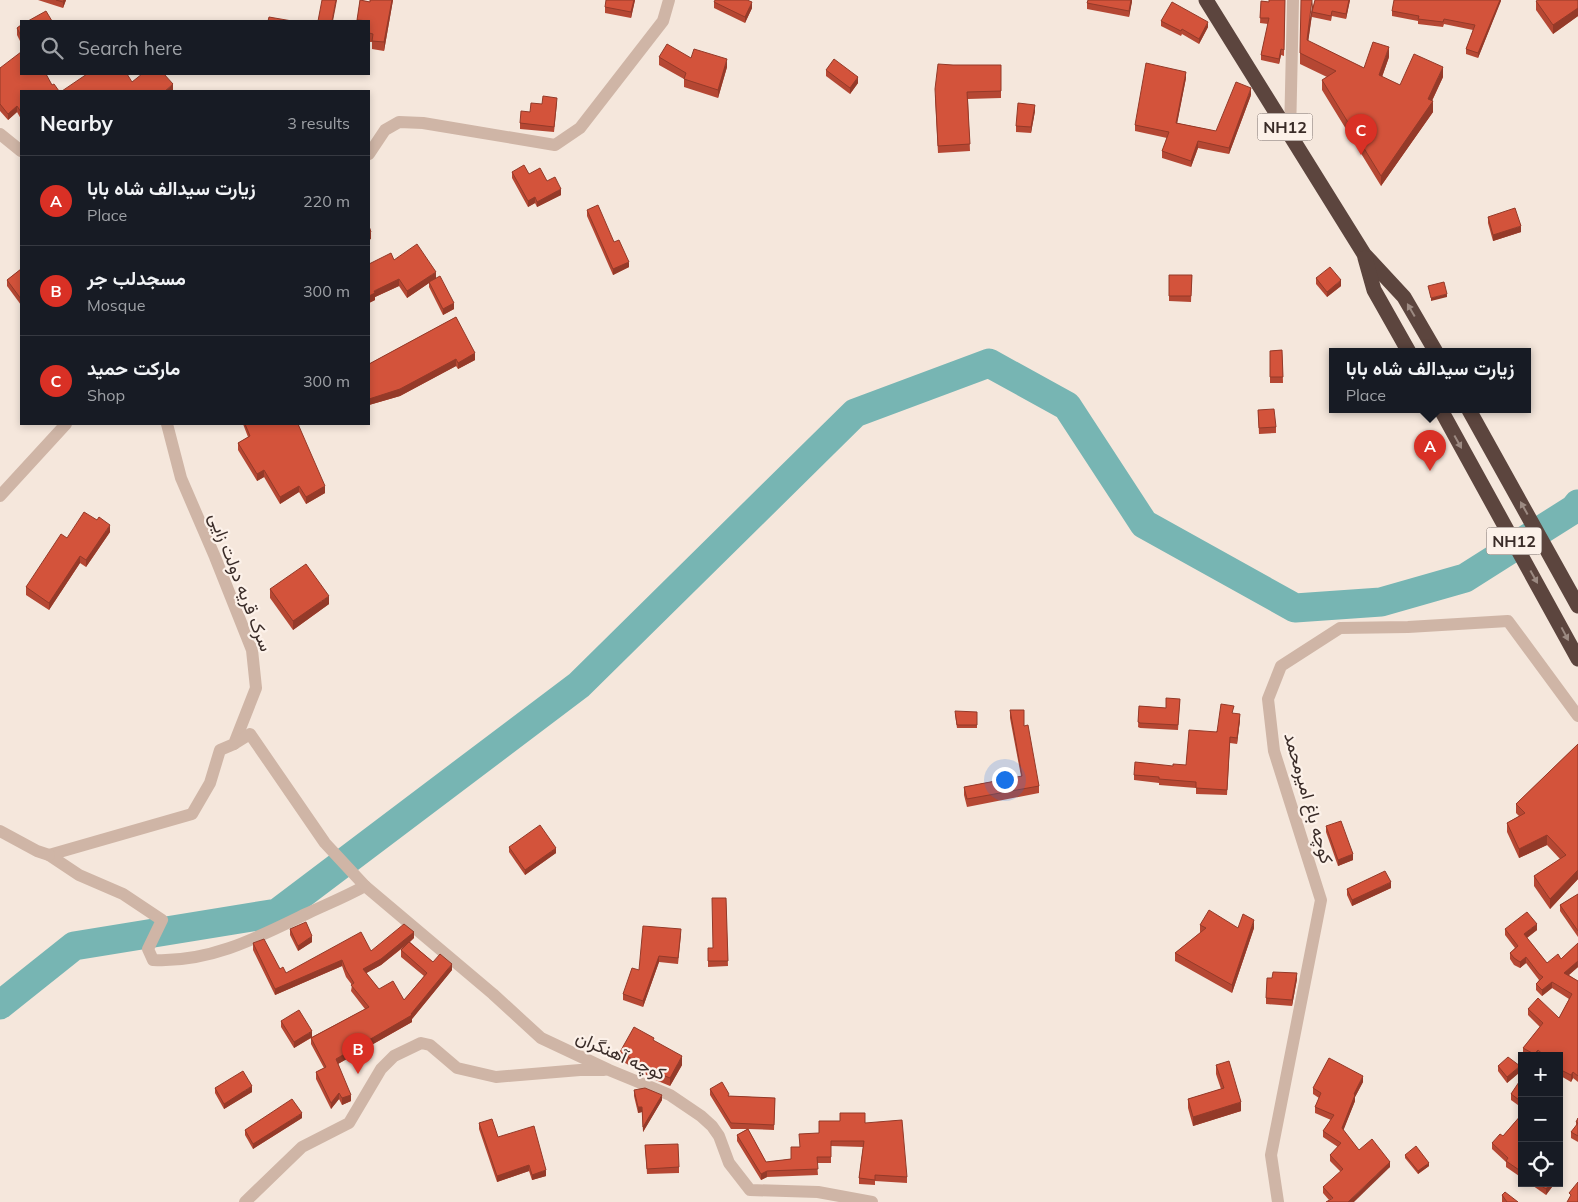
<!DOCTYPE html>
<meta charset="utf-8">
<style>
:root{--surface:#171b24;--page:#20242c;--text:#f1f3f6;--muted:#9ea1a6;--line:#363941;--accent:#d93025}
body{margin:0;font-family:Mulish,Vazirmatn,sans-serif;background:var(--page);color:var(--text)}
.controls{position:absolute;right:15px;bottom:15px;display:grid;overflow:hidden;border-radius:0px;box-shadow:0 2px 8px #0003}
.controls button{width:45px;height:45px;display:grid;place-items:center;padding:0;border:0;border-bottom:1px solid var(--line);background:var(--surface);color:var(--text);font:25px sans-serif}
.you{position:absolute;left:1004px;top:779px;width:18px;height:18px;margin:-12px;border:4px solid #fff;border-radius:50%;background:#1a73e8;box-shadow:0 0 0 8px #1a73e833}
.badge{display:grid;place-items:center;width:32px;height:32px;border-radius:50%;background:var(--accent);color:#fff;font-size:16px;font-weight:700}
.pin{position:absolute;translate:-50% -41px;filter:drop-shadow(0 1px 2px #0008)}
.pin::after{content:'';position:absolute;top:26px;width:18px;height:15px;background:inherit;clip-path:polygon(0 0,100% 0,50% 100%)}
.popup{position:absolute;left:1329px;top:348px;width:202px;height:65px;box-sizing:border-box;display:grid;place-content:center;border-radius:0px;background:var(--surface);filter:drop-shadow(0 1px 4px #0005);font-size:16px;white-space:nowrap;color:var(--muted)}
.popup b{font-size:19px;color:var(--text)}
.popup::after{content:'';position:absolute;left:50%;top:100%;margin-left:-10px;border:10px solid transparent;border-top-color:var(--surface)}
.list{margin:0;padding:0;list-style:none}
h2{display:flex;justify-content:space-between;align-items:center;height:65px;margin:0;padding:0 20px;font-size:21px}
h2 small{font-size:16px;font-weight:400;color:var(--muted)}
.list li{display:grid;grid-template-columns:32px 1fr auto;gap:15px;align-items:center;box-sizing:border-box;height:90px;padding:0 20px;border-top:1px solid var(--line)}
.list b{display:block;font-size:19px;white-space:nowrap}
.list p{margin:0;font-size:16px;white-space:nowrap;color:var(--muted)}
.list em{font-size:16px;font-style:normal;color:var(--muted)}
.icon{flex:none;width:28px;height:28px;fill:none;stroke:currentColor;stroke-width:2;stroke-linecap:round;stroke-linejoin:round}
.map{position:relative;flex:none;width:1578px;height:1202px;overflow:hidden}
.search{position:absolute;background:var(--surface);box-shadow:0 2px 8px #0003;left:20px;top:20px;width:350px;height:55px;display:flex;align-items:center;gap:12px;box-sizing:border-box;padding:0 18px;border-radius:0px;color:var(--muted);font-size:19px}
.panel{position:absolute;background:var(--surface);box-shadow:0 2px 8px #0003;left:20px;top:90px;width:350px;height:335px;border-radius:0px}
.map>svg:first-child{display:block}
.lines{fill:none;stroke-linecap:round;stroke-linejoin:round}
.river{stroke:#77b5b3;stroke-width:29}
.minor{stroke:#cfb5a6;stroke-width:12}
.highway{stroke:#5c453e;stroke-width:15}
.wall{fill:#b54733;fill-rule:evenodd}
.shaded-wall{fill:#943a29}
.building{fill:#d3533b;stroke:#943a29}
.oneway{fill:#9c8a82}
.labels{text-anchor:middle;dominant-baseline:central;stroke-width:4.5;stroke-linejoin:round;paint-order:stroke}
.shield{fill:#fcf1e9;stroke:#746762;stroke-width:1}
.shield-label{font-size:16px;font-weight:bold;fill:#3a2c28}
.street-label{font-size:18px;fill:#3a2c28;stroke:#fcf1e9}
</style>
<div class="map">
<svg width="1578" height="1202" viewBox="0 0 1578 1202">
<rect width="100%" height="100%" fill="#f5e7dc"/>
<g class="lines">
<!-- river -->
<path class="river" d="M0 1005 74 946 277 913 579 685 855 413 989 363 1067 406 1144 524 1295 608 1381 602 1465 578 1574 509 1578 504"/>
<!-- minor -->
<g class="minor">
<path d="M0 134 21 151"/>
<path d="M1290 135 1293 0"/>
<path d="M369 154 385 130 399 122 423 123 555 145 580 128 663 21 669 0"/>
<path d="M167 424 181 478 215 557 252 650 256 688 234 744 220 750 210 783 192 814 49 855 79 875 123 894 162 920 148 949 153 960C209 963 257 938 306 914 325 905 345 897 365 886"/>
<path d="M0 496 66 424"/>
<path d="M234 744 250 734 325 843 365 886 493 994 541 1038 609 1070 670 1095 701 1116 712 1126 719 1136 729 1163 750 1190 818 1192 872 1202"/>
<path d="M0 831 37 851 49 855"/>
<path d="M245 1202 302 1147 349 1123 381 1069 394 1056 421 1043 430 1045 457 1068 496 1077 580 1070H604"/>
<path d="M1278 1202 1271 1155 1321 900 1274 751 1268 699 1281 666 1340 628 1408 627 1508 621 1578 716"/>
</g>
<!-- highway -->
<g class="highway">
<path d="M1206 0 1364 254 1404 297 1436 352"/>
<path d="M1365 258 1374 290 1409 352"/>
<path d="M1441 410 1578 659"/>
<path d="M1469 410 1578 606"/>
</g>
</g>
<!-- wall -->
<g class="wall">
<path d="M38 0H66L63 8Z"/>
<path d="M360 0 370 2 393 0 384 51 372 49V42H369V21H357Z"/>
<path d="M635 0 631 18 605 13V7Z"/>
<path d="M1132 0 1129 17 1087 9V3Z"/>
<path d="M1285 0 1284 56 1281 55 1279 64 1261 60V55L1268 24 1260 23 1261 1 1269 2Z"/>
<path d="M1315 0H1350L1346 19 1332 16 1331 21 1312 17V14L1308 41 1364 68 1389 57 1382 77 1400 85 1443 77 1432 101 1433 112 1381 186 1322 90V80L1327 77 1300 64V53Z"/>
<path d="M1501 0 1478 58 1466 54V49L1473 30 1444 24 1443 27 1418 24V21L1392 16V11Z"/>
<path d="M1578 0V16L1553 34 1536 10V1Z"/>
<path d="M714 2 752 8 745 23 714 8Z"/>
<path d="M1161 21 1208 27 1199 44 1182 34 1181 36 1161 26Z"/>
<path d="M21 25V43L17 35V28Z"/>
<path d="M659 57 691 58 727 67 718 98 684 87V79L659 65Z"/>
<path d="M953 65H1001V98L968 99 970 151 938 153 935 96Z"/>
<path d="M0 68 52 85 59 91H21V119L17 112 8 120 0 111Z"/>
<path d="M826 70 858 83 850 94 826 76Z"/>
<path d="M1186 78 1177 123 1216 131 1251 95 1229 154 1198 148 1191 167 1162 158V151L1167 138 1135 131V125Z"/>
<path d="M557 103 554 132 520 129V123L530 112 542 104Z"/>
<path d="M1035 111 1031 133 1016 132V126Z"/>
<path d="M512 172 529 174 547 181 561 195 537 207 535 203 528 207 512 178Z"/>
<path d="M587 210 614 242 629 267 613 275 587 216Z"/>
<path d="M1488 217 1521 232 1493 241 1488 223Z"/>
<path d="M394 260 436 278 454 309 443 315 429 287V283L407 298 399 286 375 297V300L369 303Z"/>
<path d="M21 269V305L7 286V280Z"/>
<path d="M1169 275H1192L1191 302 1169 301Z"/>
<path d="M1316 278 1341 286 1327 297 1316 284Z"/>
<path d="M456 317 475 360 458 369 456 366 400 396 369 405V362V364Z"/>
<path d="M1282 350 1283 383H1270V351Z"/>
<path d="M1258 410 1276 427V433L1259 434Z"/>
<path d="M243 424H298L325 493 306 504 299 492 280 504 264 477 257 481 238 450V443L248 437Z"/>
<path d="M110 532 86 567 80 563 49 610 26 595V587L67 538Z"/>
<path d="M270 589 329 604 293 630 270 598Z"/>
<path d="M1180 699 1178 730 1140 728 1138 727 1139 706 1166 708Z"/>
<path d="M1010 710 1039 786V793L967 807 964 795V787L1021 776 1010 718Z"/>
<path d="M977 712V728H957L955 714Z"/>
<path d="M1233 713 1240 720 1237 744 1230 743 1227 795 1196 794V788L1159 785V783L1134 780V775L1173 766 1186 765Z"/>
<path d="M1578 744V879L1550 909 1534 886V876L1560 859 1547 845 1519 858 1507 832V823L1519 816 1516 813V804Z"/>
<path d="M1326 826 1353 860 1338 866 1326 832Z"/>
<path d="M509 847 556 853 525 875 509 852Z"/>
<path d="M1391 888 1352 906 1347 895V889Z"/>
<path d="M1578 894V937L1560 911V905Z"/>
<path d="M726 898 728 966 708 967V948H713Z"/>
<path d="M1200 925 1238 928H1254L1232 993 1175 961V953L1200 933Z"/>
<path d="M290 929 312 942 298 951 290 935Z"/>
<path d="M1505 929 1537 930 1527 938 1547 963 1561 959 1578 943V967L1569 975 1578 981V1082L1573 1078 1571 1082 1559 1075V1056H1526L1523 1054V1048L1540 1027 1528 1015V1009L1559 1018 1569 999 1552 988 1542 996 1536 990V984L1539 980 1526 963 1520 968 1514 965 1510 959V953L1515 948 1505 935Z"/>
<path d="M681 935 678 964 659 962 643 1007 623 1000V994L639 970Z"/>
<path d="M414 938 410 942 433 962 452 970 412 1019V1022L338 1064 351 1101 342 1105 339 1099 331 1109 316 1079V1072L324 1068 311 1044V1038L294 1048 281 1027V1021L312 1037 365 1009 351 991 352 985 346 977 342 966 275 995 253 950V943L280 969 286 973 371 951ZM405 946 401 950V957L424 976 404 1000 379 989 366 973 381 965Z"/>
<path d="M1297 979 1292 1006 1266 1004V998Z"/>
<path d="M620 1052 682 1065 670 1086 653 1079 620 1060Z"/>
<path d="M1216 1065 1241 1111 1193 1126 1188 1108V1099L1221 1089 1216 1074Z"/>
<path d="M1498 1066 1520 1072 1507 1083 1498 1071Z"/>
<path d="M1522 1080V1108L1511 1100V1094Z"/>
<path d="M1363 1082 1355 1097V1101L1343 1130 1359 1150 1390 1167 1329 1200 1323 1193V1187L1341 1172 1330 1161V1155L1338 1147 1323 1137V1131L1331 1120 1315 1113V1107L1319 1098 1313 1094V1088Z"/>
<path d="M215 1088 252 1092 224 1109 215 1093Z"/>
<path d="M710 1089 729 1096 775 1098 774 1130 748 1129 766 1162 791 1159 800 1147 819 1133 865 1123 907 1177V1183L875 1181V1185L859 1184V1178L863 1147 831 1146V1163H817L818 1175 767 1177 761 1180 737 1141V1135L747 1129H731L710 1095Z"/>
<path d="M634 1090 662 1100 643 1132 642 1112 638 1113 634 1096Z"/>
<path d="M1522 1114V1178L1506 1167V1162L1492 1149V1143L1503 1136Z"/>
<path d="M302 1118 253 1149 245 1135V1130Z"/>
<path d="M1578 1118V1142L1571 1138V1132L1576 1126V1122Z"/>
<path d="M479 1123 498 1137 546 1176 532 1180 529 1171 497 1182 479 1129Z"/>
<path d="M645 1145 679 1167V1173L647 1174Z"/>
<path d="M1405 1155 1429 1166 1418 1174 1405 1158Z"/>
<path d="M1529 1183H1555L1546 1195Z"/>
<path d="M1502 1195 1518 1202H1502Z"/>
</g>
<!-- shaded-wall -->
<g class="shaded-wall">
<path d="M64 0H66L63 8V2Z"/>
<path d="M336 0H337L333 21H332Z"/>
<path d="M392 0H393L384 51V42Z"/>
<path d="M634 0H635L631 18V12Z"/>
<path d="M1131 0H1132V2L1129 17V11Z"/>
<path d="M1313 0V8L1307 50V40Z"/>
<path d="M1349 0H1350L1346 19V14Z"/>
<path d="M1500 0H1501V1L1478 58V53Z"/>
<path d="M752 2V8L745 23V17Z"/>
<path d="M1578 8V16L1553 34V25Z"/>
<path d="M1208 22V27L1199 44V39Z"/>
<path d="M1389 47V57L1379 85V75Z"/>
<path d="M1281 49V55L1279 64V59Z"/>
<path d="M727 59V67L718 98V90Z"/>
<path d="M1443 67V77L1428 109 1433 101V112L1381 186V176L1428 99Z"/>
<path d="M1186 72V78L1176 129V123Z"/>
<path d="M858 77V83L850 94V88Z"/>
<path d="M173 84V91H165Z"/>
<path d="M1251 88V95L1229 154V148Z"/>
<path d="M1035 105V111L1031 133V127Z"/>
<path d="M17 106V112L8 120V114Z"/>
<path d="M1198 141V148L1191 167V161Z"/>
<path d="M561 189V195L537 207V202Z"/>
<path d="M535 197V203L528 207V201Z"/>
<path d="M1521 226V232L1493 241V235Z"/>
<path d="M371 232V239L369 240V233Z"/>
<path d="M629 262V267L613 275V269Z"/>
<path d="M436 272V279L429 282V283L407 298V291Z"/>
<path d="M399 279V286L375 297V300L369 303V296L374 291Z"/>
<path d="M1341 280V286L1327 297V292Z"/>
<path d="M1447 294V297L1431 301V298Z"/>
<path d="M454 303V309L443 315V309Z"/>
<path d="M475 353V360L458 369V363Z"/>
<path d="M456 359V366L400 396 369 405V399Z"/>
<path d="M264 470V477L257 481V474Z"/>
<path d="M299 486V492L280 504V497Z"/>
<path d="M325 486V493L306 504V497Z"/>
<path d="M110 525V532L86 567V560Z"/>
<path d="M80 556V563L49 610V603Z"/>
<path d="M329 596V604L293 630V621Z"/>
<path d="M1240 714V720L1237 744V738Z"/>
<path d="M1547 835V845L1519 858V849Z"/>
<path d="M556 848V853L525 875V870Z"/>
<path d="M1353 854V860L1338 866V860Z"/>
<path d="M1578 870V879L1550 909V899Z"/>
<path d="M1391 882V888L1352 906V900Z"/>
<path d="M1254 920V928L1232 993V985Z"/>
<path d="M1537 924V930L1524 940V934Z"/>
<path d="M414 932V938L381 965 363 975V969Z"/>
<path d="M312 936V942L298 951V946Z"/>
<path d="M659 956V962L643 1007V1001Z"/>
<path d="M1526 957V963L1520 968V962Z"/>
<path d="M342 960V966L275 995V989Z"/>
<path d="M1578 961V967L1564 979V973Z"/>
<path d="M452 964V970L412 1019V1022L336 1065V1059L411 1014Z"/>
<path d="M1297 973V979L1292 1006V1000Z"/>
<path d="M1552 982V988L1542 996V990Z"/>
<path d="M312 1031V1037L294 1048V1042Z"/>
<path d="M1538 1050V1056H1534V1054Z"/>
<path d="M682 1056V1065L670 1086V1078Z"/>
<path d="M1520 1066V1072L1507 1083V1077Z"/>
<path d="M1573 1072V1078L1571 1082V1075Z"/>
<path d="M1363 1076V1082L1355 1097V1101L1342 1134V1128L1354 1094Z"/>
<path d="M252 1086V1092L224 1109V1104Z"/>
<path d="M339 1093V1099L331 1109V1103Z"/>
<path d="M351 1095V1101L342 1105V1098Z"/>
<path d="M662 1095V1100L643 1132V1127Z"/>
<path d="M1241 1102V1111L1193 1126V1117Z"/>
<path d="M638 1107H642V1112L638 1113Z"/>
<path d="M302 1113V1118L253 1149V1144Z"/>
<path d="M1561 1144V1149L1559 1153V1147Z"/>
<path d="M1390 1162V1167L1354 1202H1348Z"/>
<path d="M1429 1163V1166L1418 1174V1171Z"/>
<path d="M529 1165V1171L497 1182V1176Z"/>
<path d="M546 1170V1176L532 1180V1175Z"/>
<path d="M767 1171V1177L761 1180V1174Z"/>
<path d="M1551 1183H1555L1546 1195V1189Z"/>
</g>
<!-- building -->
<g class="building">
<path d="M56 0H64L63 2Z"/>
<path d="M322 0H336L332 21H318Z"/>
<path d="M360 0 370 2V0H392L384 42 372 41 373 34 369 33V21L357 20Z"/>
<path d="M606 0H634L631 12 605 7Z"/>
<path d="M715 0H747L752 2 745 17 714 2Z"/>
<path d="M1088 0H1131L1129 11 1087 3Z"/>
<path d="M1269 0H1285L1284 50 1281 49 1279 59 1261 55 1269 18H1260L1261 1 1269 2Z"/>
<path d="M1301 0H1312L1307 40 1364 68 1373 42 1389 47 1379 75 1400 85 1414 54 1443 67 1428 99 1433 101 1381 176 1322 80 1336 71 1300 53Z"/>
<path d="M1315 0H1349L1346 14 1332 11 1331 16 1312 12Z"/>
<path d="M1394 0H1500L1478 53 1466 49 1475 25 1444 19 1443 22 1418 19 1419 16 1392 11Z"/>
<path d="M1538 0H1578V8L1553 25 1536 1Z"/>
<path d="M1172 2 1208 22 1199 39 1182 29 1181 31 1161 21Z"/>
<path d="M46 11 52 21H28Z"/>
<path d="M269 17 292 21H268Z"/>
<path d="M21 25V36L17 28Z"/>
<path d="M667 44 691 58 694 49 727 59 718 90 684 79 686 73 659 57Z"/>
<path d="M21 52V74H46L52 85 54 84 59 91H21V112L17 106 8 114 0 104V68Z"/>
<path d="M834 59 858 77 850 88 826 70Z"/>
<path d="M1146 63 1186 72 1176 123 1216 131 1236 82 1251 88 1229 148 1198 141 1191 161 1162 151 1169 132 1135 125Z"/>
<path d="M938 64 953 65H1001V91L967 92 970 144 938 146 935 89Z"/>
<path d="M87 74H127L132 82 142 74H164L173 84 165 91H62Z"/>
<path d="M543 96 557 98 554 127 520 123 521 111 530 112 531 103 542 104Z"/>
<path d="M1018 103 1035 105 1031 127 1016 126Z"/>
<path d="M524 165 529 174 540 168 547 181 555 177 561 189 537 202 535 197 528 201 512 172Z"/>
<path d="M598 205 614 242 619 240 629 262 613 269 587 210Z"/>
<path d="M1515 208 1521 226 1493 235 1488 217Z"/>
<path d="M369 226 371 232 369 233Z"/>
<path d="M417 244 436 272 407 291 399 279 374 291 375 293 369 296V264L391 253 394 260Z"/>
<path d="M1330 267 1341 280 1327 292 1316 278Z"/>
<path d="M21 269V299L7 280Z"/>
<path d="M1169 275H1192L1191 296H1169Z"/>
<path d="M440 276 454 303 443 309 429 282Z"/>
<path d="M1444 282 1447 294 1431 298 1428 286Z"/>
<path d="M456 317 475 353 458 363 456 359 400 389 369 399V362V364Z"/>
<path d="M1282 350 1283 377H1270V351Z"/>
<path d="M1274 409 1276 427 1259 428 1258 410Z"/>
<path d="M245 424H298L325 486 306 497 299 486 280 497 264 470 257 474 238 443 250 436Z"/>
<path d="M84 512 97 520 99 517 110 525 86 560 80 556 49 603 26 587 61 534 67 538Z"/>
<path d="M306 564 329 596 293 621 270 589Z"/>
<path d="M1166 698 1180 699 1178 725 1140 723 1138 722 1139 706 1166 708Z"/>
<path d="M1221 704 1234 706 1232 713 1240 714 1237 738 1230 737 1227 790 1196 788V782L1159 779V777L1134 775 1135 762 1173 766V764L1186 765 1189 730 1217 732Z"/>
<path d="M1010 710H1024V726L1028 725 1039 786 967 799 964 787 1022 776Z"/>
<path d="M955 711 977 712V725H957Z"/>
<path d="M1578 744V870L1550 899 1534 876 1566 855 1547 835 1519 849 1507 823 1525 813 1516 804Z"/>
<path d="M1341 821 1353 854 1338 860 1326 826Z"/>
<path d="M540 825 556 848 525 870 509 847Z"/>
<path d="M1385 871 1391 882 1352 900 1347 889Z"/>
<path d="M1578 894V931L1560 905Z"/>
<path d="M712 898H726L728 961H708V948H713Z"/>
<path d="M1209 910 1238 928 1243 914 1254 920 1232 985 1175 953 1206 928 1200 925Z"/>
<path d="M1527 912 1537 924 1524 934 1547 963 1558 954 1561 959 1578 943V961L1564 973 1578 981V1076L1573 1072 1571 1075 1559 1069V1056H1545L1538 1050 1534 1054 1523 1048 1543 1023 1528 1009 1538 998 1559 1018 1572 994 1552 982 1542 990 1536 984 1543 977 1539 974 1526 957 1520 962 1514 958 1510 953 1518 946 1505 929Z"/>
<path d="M306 922 312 936 298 946 290 929Z"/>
<path d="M404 924 414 932 381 959 363 969 379 989 393 981 404 1000 427 973 401 950 409 942 433 962 440 954 452 964 411 1014 412 1015 336 1059 351 1095 342 1098 339 1093 331 1103 316 1072 326 1067 311 1038 369 1007 351 985 354 983 346 970 342 960 275 989 253 943 264 939 280 969 283 967 286 973 361 932 371 951Z"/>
<path d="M643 926 681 929 678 958 659 956 643 1001 623 994 632 968 639 970Z"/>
<path d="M1273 972 1297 973 1292 1000 1266 998 1267 978H1272Z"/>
<path d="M299 1010 312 1031 294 1042 281 1021Z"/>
<path d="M634 1027 654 1038 653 1040 682 1056 670 1078 653 1071 620 1052Z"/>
<path d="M1508 1057 1520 1066 1507 1077 1498 1066Z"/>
<path d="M1329 1058 1363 1076 1354 1094 1355 1095 1342 1128 1359 1150 1372 1139 1390 1162 1348 1202H1326L1333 1198 1323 1187 1343 1169 1330 1155 1341 1143 1323 1131 1334 1115 1315 1107 1321 1093 1313 1088Z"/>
<path d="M1229 1061 1241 1102 1193 1117 1188 1099 1224 1088 1216 1065Z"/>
<path d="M243 1071 252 1086 224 1104 215 1088Z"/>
<path d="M1521 1079 1522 1080V1102L1511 1094Z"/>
<path d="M722 1082 729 1094 728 1096 775 1098 774 1125 731 1123 710 1089Z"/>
<path d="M645 1088 662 1095 643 1127 642 1107H638L634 1090Z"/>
<path d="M292 1099 302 1113 253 1144 245 1130Z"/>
<path d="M840 1113H865V1123L902 1120 907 1177 875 1175V1180L859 1178 864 1141H831V1157H817L818 1169 767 1171 761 1174 737 1135 748 1129 766 1162 791 1159V1147H800L799 1134 819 1133V1121H840Z"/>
<path d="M1522 1114V1172L1506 1161 1508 1158 1492 1143 1500 1134 1503 1136Z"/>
<path d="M1578 1118V1136L1571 1132 1578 1123 1576 1122Z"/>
<path d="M492 1119 498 1137 534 1126 546 1170 532 1175 529 1165 497 1176 479 1123Z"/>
<path d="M678 1144 679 1167 647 1169 645 1145Z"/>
<path d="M1416 1146 1429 1163 1418 1171 1405 1155Z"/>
<path d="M1578 1182V1202H1567L1571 1195 1569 1193Z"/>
<path d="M1537 1183H1551L1546 1189Z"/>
<path d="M1505 1192 1518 1202H1507L1502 1195Z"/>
</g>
<!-- one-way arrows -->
<defs><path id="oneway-solid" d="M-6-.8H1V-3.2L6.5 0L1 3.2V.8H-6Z" transform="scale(1.25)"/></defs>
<g class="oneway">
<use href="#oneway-solid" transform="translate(1411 310) rotate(-120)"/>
<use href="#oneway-solid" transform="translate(1458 442) rotate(61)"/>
<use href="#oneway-solid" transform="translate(1524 508) rotate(-119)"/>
<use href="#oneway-solid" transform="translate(1534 577) rotate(61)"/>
<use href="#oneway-solid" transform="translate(1565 634) rotate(62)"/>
</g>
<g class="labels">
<!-- shield labels -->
<g class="shield">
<rect x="1257.5" y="113.5" width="55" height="27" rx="4"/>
<rect x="1486.5" y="527.5" width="55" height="27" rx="4"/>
</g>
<g class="shield-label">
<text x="1285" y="127">NH12</text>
<text x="1514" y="541">NH12</text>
</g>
<!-- street labels -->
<g class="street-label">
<text transform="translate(241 582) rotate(69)">سرک قریه دولت زایی</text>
<text transform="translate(1309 798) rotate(74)">کوچه باغ امیرمحمد</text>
<text transform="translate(621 1055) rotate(24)">کوچه آهنگران</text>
</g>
</g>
</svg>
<div class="controls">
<button>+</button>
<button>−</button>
<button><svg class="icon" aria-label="locate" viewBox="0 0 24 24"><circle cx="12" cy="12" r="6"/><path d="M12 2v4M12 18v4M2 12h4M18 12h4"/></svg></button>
</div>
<div class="you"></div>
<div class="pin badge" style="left:1430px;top:471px">A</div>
<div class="popup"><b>زیارت سیدالف شاه بابا</b>Place</div>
<div class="pin badge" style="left:358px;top:1074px">B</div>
<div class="pin badge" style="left:1361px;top:155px">C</div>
<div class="search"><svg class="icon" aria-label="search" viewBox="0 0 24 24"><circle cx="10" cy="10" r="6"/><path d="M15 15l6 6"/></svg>Search here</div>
<section class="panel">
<h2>Nearby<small>3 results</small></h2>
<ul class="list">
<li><span class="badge">A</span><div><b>زیارت سیدالف شاه بابا</b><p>Place</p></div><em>220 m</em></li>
<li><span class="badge">B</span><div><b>مسجدلب جر</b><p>Mosque</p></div><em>300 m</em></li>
<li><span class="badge">C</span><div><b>مارکت حمید</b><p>Shop</p></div><em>300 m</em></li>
</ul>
</section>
</div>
